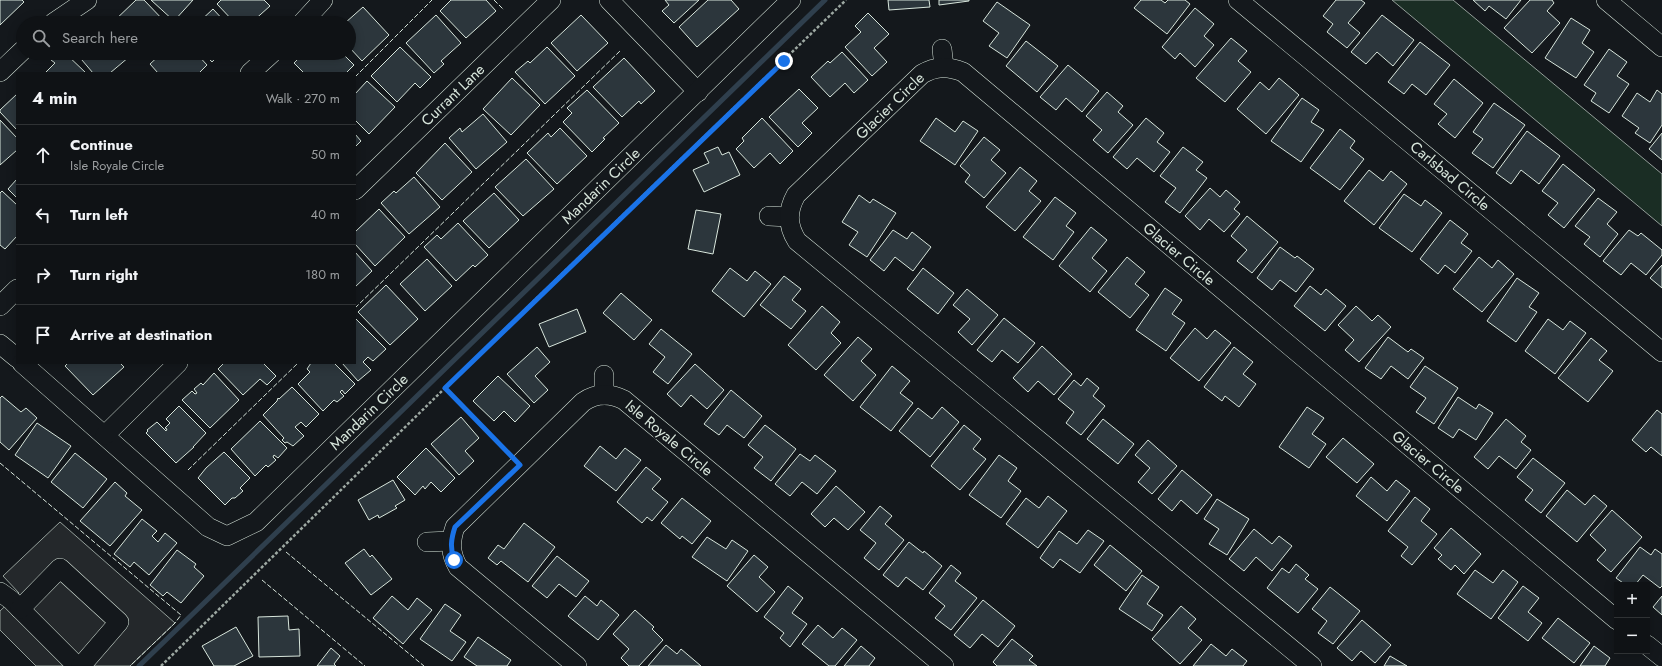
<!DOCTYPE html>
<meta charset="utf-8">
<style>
:root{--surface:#0f1215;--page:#1d2022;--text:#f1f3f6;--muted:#9b9ea0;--line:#2f3234}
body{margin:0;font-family:Jost,sans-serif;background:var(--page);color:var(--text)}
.controls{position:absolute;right:12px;bottom:12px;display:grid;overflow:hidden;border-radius:0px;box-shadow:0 2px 10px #0003}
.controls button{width:36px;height:36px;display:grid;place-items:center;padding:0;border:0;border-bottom:1px solid var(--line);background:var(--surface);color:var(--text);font:20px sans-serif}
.stop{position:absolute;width:12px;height:12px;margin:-9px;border:3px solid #1a73e8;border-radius:50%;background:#fff}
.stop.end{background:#1a73e8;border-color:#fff;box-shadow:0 1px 4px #0008}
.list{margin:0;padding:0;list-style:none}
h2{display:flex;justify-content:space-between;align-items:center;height:52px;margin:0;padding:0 16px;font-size:17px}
h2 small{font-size:13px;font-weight:400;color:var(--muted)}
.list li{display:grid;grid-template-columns:26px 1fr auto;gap:12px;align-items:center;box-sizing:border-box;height:60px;padding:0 16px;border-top:1px solid var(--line)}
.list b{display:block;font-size:15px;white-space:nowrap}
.list p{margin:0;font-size:13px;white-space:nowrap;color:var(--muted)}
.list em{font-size:13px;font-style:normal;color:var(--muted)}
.icon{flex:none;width:22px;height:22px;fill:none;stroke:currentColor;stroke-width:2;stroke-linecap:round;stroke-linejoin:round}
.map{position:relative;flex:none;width:1662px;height:666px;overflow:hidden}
.search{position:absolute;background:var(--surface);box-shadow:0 2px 10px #0003;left:16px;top:16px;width:340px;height:44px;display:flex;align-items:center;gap:10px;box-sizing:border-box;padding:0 14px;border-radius:22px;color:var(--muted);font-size:15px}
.panel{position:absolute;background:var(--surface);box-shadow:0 2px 10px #0003;left:16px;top:72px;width:340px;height:292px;border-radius:0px}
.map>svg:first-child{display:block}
.green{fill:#1a2d24;stroke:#939e99}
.parking{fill:#24282b;stroke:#939e99}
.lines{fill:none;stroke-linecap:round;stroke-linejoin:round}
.stream{stroke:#2f3f4d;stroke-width:5}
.building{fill:#2c363c;stroke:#d8e6dc}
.minor-casing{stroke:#d8e6dc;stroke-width:20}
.path{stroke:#9da8a2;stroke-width:2.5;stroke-dasharray:3 2;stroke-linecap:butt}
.minor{stroke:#14181c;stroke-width:19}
.fence{stroke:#d8e6dc;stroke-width:1;stroke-dasharray:5 2;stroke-linecap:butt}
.route{stroke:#1a73e8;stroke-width:5}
.labels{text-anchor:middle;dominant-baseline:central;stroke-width:3;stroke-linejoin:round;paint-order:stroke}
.street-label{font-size:15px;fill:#d8e6dc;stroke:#14181c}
</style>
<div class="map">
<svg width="1662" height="666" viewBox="0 0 1662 666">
<rect width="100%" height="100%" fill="#14181c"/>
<!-- green -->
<path class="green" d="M1392 0H1453L1662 174V226Z"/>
<!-- parking -->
<path class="parking" d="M60 522 175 623 130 666H36L0 630V611L19 593 3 576Z"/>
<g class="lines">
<!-- stream -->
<path class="stream" d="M139 666 825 0"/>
</g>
<!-- building -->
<g class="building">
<path d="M0 0H22L24 2 0 25Z"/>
<path d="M136 0H144L166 23H112Z"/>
<path d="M151 0H193L174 21Z"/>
<path d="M221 0H264L270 6 251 23H235L217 4Z"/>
<path d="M451 0H486L496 11 466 38 440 11Z"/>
<path d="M665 0H699L674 23 662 11 669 5Z"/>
<path d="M708 0H731L739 9 697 47 679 27Z"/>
<path d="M888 0H929L930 7 889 10Z"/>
<path d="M939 0H969V1L939 5Z"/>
<path d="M1141 0H1161L1165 3 1168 0H1185L1190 4 1167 34 1134 8Z"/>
<path d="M1336 0H1361L1365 3 1348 23 1360 33 1347 48 1327 32 1333 24 1323 16Z"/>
<path d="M1473 0H1521L1506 19 1489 6 1485 11Z"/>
<path d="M1530 0H1552L1554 3 1547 11 1560 23 1532 53 1504 28Z"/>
<path d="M997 2 1030 25 1007 58 989 46 999 33 983 21Z"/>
<path d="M363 7 389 35 362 61 349 47V23H345Z"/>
<path d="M1195 8 1214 24 1204 36 1214 45 1195 67 1180 53 1175 59 1162 47Z"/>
<path d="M213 9 226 23H198Z"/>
<path d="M868 13 889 34 874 48 887 62 872 76 845 47 861 32 855 26Z"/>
<path d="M436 15 461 43 441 61 444 64 434 73 406 43Z"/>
<path d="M581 15 608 43 577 71 551 43Z"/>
<path d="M1382 15 1414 40 1393 66 1377 52 1366 64 1351 52Z"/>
<path d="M1571 18 1590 30 1582 43 1594 52 1576 78 1545 58Z"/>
<path d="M1231 38 1247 51 1238 61 1251 72 1225 102 1196 78Z"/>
<path d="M1026 41 1058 66 1037 92 1006 66Z"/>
<path d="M1420 42 1450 65 1426 95 1412 84 1404 94 1388 82Z"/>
<path d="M400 47 431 77 420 88 415 83 397 102 371 76Z"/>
<path d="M547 47 575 76 545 104 515 72 528 61 530 63Z"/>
<path d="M1609 49 1627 62 1617 76 1629 84 1609 113 1591 101 1596 93 1584 85Z"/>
<path d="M842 52 868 80 854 93 845 83 830 97 811 77 828 61 830 63Z"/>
<path d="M58 53H65L86 73H45L55 63 51 60Z"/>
<path d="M76 53H125L129 57 110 73H93Z"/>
<path d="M162 53H196L207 65 199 73H158L150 64Z"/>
<path d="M203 53H221L212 62Z"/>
<path d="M304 53H342L354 65 346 73H304L294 63Z"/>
<path d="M624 58 655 91 641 104 639 101 622 117 593 87Z"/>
<path d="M1068 65 1099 91 1082 112 1066 98 1056 110 1040 97Z"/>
<path d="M512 78 540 105 511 135 483 109Z"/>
<path d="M1279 78 1299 95 1266 134 1237 109 1260 82 1269 90Z"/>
<path d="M1454 79 1483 103 1455 138 1438 124 1447 114 1434 104Z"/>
<path d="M367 81 395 107 369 134 355 120V94Z"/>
<path d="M799 89 818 108 802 123 812 133 798 147 769 117Z"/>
<path d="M587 90 619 123 603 138 605 139 592 152 563 122 572 113 567 108Z"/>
<path d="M1657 90 1662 94V125L1650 143 1635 133 1639 128 1622 116 1637 93 1650 102Z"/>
<path d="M1107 92 1123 106 1118 112 1133 125 1108 153 1093 140 1102 130 1086 116Z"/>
<path d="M17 94V130L0 112V110Z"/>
<path d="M1302 98 1319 110 1311 122 1324 130 1301 162 1271 141Z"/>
<path d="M1494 103 1525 125 1493 168 1472 153 1483 139 1473 132Z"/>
<path d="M483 114 507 142 476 169 449 138 460 128 462 132Z"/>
<path d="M762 118 793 151 780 164 770 153 754 168 736 149 744 141 742 138Z"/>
<path d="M936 118 955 132 963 121 978 131 955 165 920 141Z"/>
<path d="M1146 118 1164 133 1157 142 1170 152 1154 172 1137 158 1127 169 1113 157Z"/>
<path d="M0 120 17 138V150L0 165Z"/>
<path d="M560 128 587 156 557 184 527 153 548 133 551 137Z"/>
<path d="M1340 129 1355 141 1350 148 1364 159 1340 190 1310 168Z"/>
<path d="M1527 131 1560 156 1539 184 1521 170 1511 184 1496 173Z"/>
<path d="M1662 133V160L1649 149Z"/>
<path d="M355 134 361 141 355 147Z"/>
<path d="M984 137 1000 150 991 160 1006 173 984 198 965 182 970 175 960 166Z"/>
<path d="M445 143 472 172 442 200 416 173Z"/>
<path d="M718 147 722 155 729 152 740 175 704 192 693 170 709 163 704 153Z"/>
<path d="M1183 147 1203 162 1196 170 1207 178 1180 213 1165 202 1176 188 1160 176Z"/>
<path d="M526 159 554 189 523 216 495 187Z"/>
<path d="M1563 164 1595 190 1564 228 1548 215 1558 203 1542 191Z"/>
<path d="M1020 167 1037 181 1029 191 1041 201 1015 231 986 207Z"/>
<path d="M1369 170 1383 181 1391 171 1407 184 1374 225 1344 201Z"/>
<path d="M414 177 440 207 409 234 381 203 394 191 396 193Z"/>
<path d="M17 179V198L8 189Z"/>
<path d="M1210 188 1220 197 1226 190 1240 202 1234 209 1240 214 1224 232 1209 219 1200 230 1185 216Z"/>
<path d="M2 191 17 205V236L5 249 0 245V193Z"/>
<path d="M494 193 519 220 489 248 463 221Z"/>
<path d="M1404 194 1421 206 1425 200 1442 213 1412 252 1379 228Z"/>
<path d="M859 195 870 203 873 199 896 213 867 257 849 245 858 232 842 222Z"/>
<path d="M1055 197 1076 213 1066 226 1074 232 1053 260 1023 237Z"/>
<path d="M1598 198 1617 212 1607 224 1618 234 1600 257 1584 244 1590 237 1575 226Z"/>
<path d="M379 209 405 237 375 266 355 244V232Z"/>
<path d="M696 210 721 214 713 254 688 249Z"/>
<path d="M1247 216 1278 242 1252 273 1237 261 1247 250 1231 236Z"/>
<path d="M1450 220 1468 234 1461 243 1472 251 1455 273 1445 265 1438 274 1420 259Z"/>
<path d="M458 223 488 255 475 267 473 265 456 281 424 247 437 235 441 239Z"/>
<path d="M1091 227 1107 240 1092 258 1107 271 1090 292 1059 266Z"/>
<path d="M893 230 907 239 912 232 931 247 913 271 895 257 884 271 870 260Z"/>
<path d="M1629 230 1638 236 1641 233 1662 250V255L1646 275 1631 263 1621 275 1603 261Z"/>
<path d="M1280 247 1295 258 1297 256 1314 269 1296 292 1280 280 1272 290 1257 278Z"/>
<path d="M355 252 372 271 355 287Z"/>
<path d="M1127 257 1145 272 1135 284 1149 295 1130 318 1098 292Z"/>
<path d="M1479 257 1492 268 1498 260 1514 274 1482 312 1453 289Z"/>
<path d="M427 259 452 286 425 311 400 284Z"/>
<path d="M1662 265V288L1650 278Z"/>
<path d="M730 268 747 281 755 271 771 284 744 317 712 291Z"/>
<path d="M923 268 954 293 938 314 907 289Z"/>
<path d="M784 276 801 289 792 300 806 311 791 329 760 305Z"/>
<path d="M1517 278 1539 293 1529 307 1537 312 1516 342 1487 321Z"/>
<path d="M386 285 418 319 390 345 358 312Z"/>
<path d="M1310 286 1321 295 1326 289 1346 306 1325 331 1294 306Z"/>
<path d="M1165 288 1182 300 1172 314 1185 323 1166 351 1136 330Z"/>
<path d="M967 289 998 315 972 345 958 332 970 319 953 305Z"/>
<path d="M621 293 652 320 634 340 603 313Z"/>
<path d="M822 306 840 322 831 333 841 343 816 370 788 345Z"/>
<path d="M1356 306 1372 321 1378 315 1391 327 1359 362 1345 350 1354 340 1338 325Z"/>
<path d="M577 309 586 332 549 347 539 324Z"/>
<path d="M355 318 386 349 373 361 368 357 363 362 371 370 358 381 342 363H355Z"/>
<path d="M1004 318 1035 343 1018 363 1002 350 992 362 977 350Z"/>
<path d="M1548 319 1563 330 1570 321 1586 333 1555 374 1525 351Z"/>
<path d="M1195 328 1207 339 1215 330 1231 343 1199 381 1170 358Z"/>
<path d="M661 329 692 354 668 384 653 372 665 357 649 344Z"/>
<path d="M858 337 872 349 861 361 876 375 853 401 824 375Z"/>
<path d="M1388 337 1408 352 1411 349 1424 358 1408 379 1391 366 1381 379 1365 368Z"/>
<path d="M1591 338 1607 351 1599 360 1613 371 1588 402 1558 378Z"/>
<path d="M1042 346 1072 374 1054 395 1038 381 1028 392 1013 378Z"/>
<path d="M537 347 550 362 535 376 548 390 534 403 507 374Z"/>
<path d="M1234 347 1253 362 1243 374 1256 384 1239 407 1225 396 1222 401 1204 387Z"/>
<path d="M68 363H120L124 367 93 395 65 366Z"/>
<path d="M224 363H263L276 376 267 385 260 379 243 395 218 369Z"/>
<path d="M311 363H334L355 384 345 394 342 390 340 392 344 396 337 402 334 400 323 411 298 384 310 372 307 369Z"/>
<path d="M695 364 724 390 707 409 691 395 681 407 667 394Z"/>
<path d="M892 366 910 381 900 393 913 403 891 431 860 407Z"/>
<path d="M1425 366 1458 388 1434 424 1416 412 1426 398 1410 387Z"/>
<path d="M214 373 239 400 210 428 182 400 192 391 195 394 197 393 194 389 201 383 203 385Z"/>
<path d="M498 376 530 406 515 422 504 411 494 421 473 401Z"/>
<path d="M1087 378 1099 388 1093 396 1105 406 1081 435 1066 423 1074 412 1058 399 1074 380 1081 386Z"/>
<path d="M292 387 319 414 306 427 301 422 295 427 304 436 293 446 287 442 285 443 282 440 284 438 263 415 277 401 278 398 279 399Z"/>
<path d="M731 390 762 416 744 438 727 425 719 435 704 424Z"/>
<path d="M2 396 21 412 26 408 37 418 9 450 0 442V398Z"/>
<path d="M1458 397 1476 409 1479 404 1493 413 1476 440 1459 429 1453 438 1438 428Z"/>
<path d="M179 406 206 433 193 447H194L176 463 146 433 148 431 147 430 157 422 166 431 167 429 165 428 170 423 166 419Z"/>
<path d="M942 407 959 422 930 457 899 431 918 408 932 419Z"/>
<path d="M1307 407 1324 418 1312 434 1326 444 1309 468 1279 447Z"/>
<path d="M1657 410 1662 414V456L1651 447 1646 452 1632 440Z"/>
<path d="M461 417 479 438 465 451 474 461 459 475 431 444Z"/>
<path d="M1103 419 1134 444 1118 464 1087 439Z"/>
<path d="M1506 419 1526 436 1521 442 1531 450 1516 469 1499 456 1488 469 1474 457Z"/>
<path d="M260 421 287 448 278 458 274 455 273 457 276 460 268 467 266 465 255 476 231 449Z"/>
<path d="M37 423 71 446 48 478 15 455Z"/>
<path d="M765 425 796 449 771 481 754 468 763 457 748 445Z"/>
<path d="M964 425 981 439 973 449 986 459 960 490 931 466Z"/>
<path d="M1343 438 1374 464 1357 483 1326 457Z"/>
<path d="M1148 440 1177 466 1152 494 1138 482 1150 468 1135 455Z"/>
<path d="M600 446 616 459 625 448 641 460 616 491 584 466Z"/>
<path d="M426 448 455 478 441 492 431 482 425 489 423 486 415 495 397 477Z"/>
<path d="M224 452 250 478 240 488 243 491 235 498H232L225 505 198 478 206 468Z"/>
<path d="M75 453 107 479 83 508 51 482Z"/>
<path d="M800 454 810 461 815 455 836 471 817 494 802 482 790 496 775 484Z"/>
<path d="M999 455 1017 468 1008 481 1021 491 1001 518 969 495Z"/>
<path d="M1533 458 1565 483 1541 513 1525 500 1533 490 1517 477Z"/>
<path d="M646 467 661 479 652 489 668 502 652 521 647 517 642 523 617 502Z"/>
<path d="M1182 470 1212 495 1197 514 1181 500 1172 511 1158 499Z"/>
<path d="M1371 477 1387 491 1396 480 1410 491 1387 521 1356 496Z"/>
<path d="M393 480 405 500 395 506 397 508 379 518 378 515 369 520 358 500Z"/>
<path d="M115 482 127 493 125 496 142 510 110 546 80 521Z"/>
<path d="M836 486 865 512 848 530 834 518 825 527 811 514Z"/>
<path d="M1567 490 1585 505 1594 495 1607 506 1577 542 1546 516Z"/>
<path d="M1048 496 1067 511 1038 548 1006 524 1026 498 1039 508Z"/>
<path d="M1415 497 1430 509 1421 521 1437 534 1412 565 1401 556 1408 547 1388 531Z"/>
<path d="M682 498 711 521 692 544 682 536 680 539 661 523Z"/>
<path d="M1217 499 1249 519 1227 555 1209 544 1219 529 1204 519Z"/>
<path d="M880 506 892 516 885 524 904 540 879 570 864 558 876 543 860 530Z"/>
<path d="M1612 510 1642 537 1611 572 1597 560 1606 550 1590 535Z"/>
<path d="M142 519 157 531 152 536 158 542 165 533 177 543 149 575 134 562 130 567 114 554Z"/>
<path d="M524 523 555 547 528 582 501 561 497 565 488 558 498 545 504 549Z"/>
<path d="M1451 528 1481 554 1464 574 1455 565 1451 570 1438 559 1442 555 1434 548Z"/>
<path d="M1254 529 1272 544 1279 536 1292 546 1272 571 1256 557 1244 571 1229 559Z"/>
<path d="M1088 530 1104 541 1080 573 1060 559 1053 568 1040 558 1059 531 1077 544Z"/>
<path d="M707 537 726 549 732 540 748 551 727 581 692 557Z"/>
<path d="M909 542 923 553 924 551 942 566 923 590 906 577 898 587 883 575Z"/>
<path d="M1110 545 1142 571 1126 591 1094 565Z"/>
<path d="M1640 547 1651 555 1655 549 1662 554V586L1660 588 1643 575 1635 585H1626L1616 578Z"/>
<path d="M364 549 370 557 372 555 392 579 371 595 345 563Z"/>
<path d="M177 550 196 564 194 567 204 576 181 603 167 592 163 596 150 585Z"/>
<path d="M754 555 768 567 759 577 775 592 757 612 727 586Z"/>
<path d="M557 556 589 581 576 597 559 584 547 598 532 586Z"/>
<path d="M1296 564 1309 575 1305 579 1318 589 1298 613 1267 588 1282 568 1289 573Z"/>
<path d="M951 565 961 573 955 581 977 598 951 630 935 618 945 606 929 593Z"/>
<path d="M1475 570 1493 583 1503 570 1518 582 1491 619 1457 594Z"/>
<path d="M1142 575 1159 587 1147 604 1163 615 1152 631 1119 609Z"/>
<path d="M788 586 803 598 792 613 807 624 790 647 780 638 784 633 764 617Z"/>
<path d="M1523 586 1539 598 1528 612 1542 623 1528 641 1498 618Z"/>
<path d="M1330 587 1360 611 1333 644 1318 633 1327 621 1312 609Z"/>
<path d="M392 596 408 610 417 598 432 610 403 644 373 618Z"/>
<path d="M585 596 597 606 601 600 619 615 598 640 568 616Z"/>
<path d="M1662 596V615L1653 607Z"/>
<path d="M983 600 1015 626 998 647 982 634 970 648 954 635Z"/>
<path d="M445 604 461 615 450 631 466 642 452 661 420 639Z"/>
<path d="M1181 606 1196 619 1188 628 1202 640 1180 664 1152 639Z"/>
<path d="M635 610 654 627 652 629 663 640 639 666H629L621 658 629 649 613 634Z"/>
<path d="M288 616 289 630 299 629 300 656 259 657 258 617Z"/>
<path d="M1558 618 1590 643 1574 663 1542 638Z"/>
<path d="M1362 620 1391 645 1375 663 1361 651 1352 661 1337 648Z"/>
<path d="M818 625 833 638 842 628 857 640 835 666H829L802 644Z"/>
<path d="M236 627 253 656 234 666H214L202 646Z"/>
<path d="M478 637 511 660 507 666H477L464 657Z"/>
<path d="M1012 639 1033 656 1029 660 1037 666H997L993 662Z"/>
<path d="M1211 644 1226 656 1232 649 1247 661 1243 666H1193Z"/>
<path d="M666 645 677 654 681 649 701 666H648Z"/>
<path d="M861 646 875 658 869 666H844Z"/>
<path d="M1594 646 1610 658 1605 666H1580Z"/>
<path d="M331 648 340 656 334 664 336 666H317Z"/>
<path d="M1390 656 1407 666H1384Z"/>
</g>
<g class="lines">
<defs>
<g id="minor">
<path d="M609 0 698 92"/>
<path d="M1238 0 1662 352"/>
<path d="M1606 0 1662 47"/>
<path d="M53 23 87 0"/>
<path d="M302 23 323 0"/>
<path d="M942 49 944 67"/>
<path d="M0 72 23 50"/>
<path d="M250 73 272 53"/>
<path d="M355 190 551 0"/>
<path d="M769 216 789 217"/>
<path d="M0 306 17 289"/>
<path d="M0 344 17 358"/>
<path d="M22 363 208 527 227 536 256 522 791 0"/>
<path d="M604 375V395"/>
<path d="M105 435 178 363"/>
<path d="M427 542 451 541"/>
<path d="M0 592 11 600 77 666"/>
<path d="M20 609 60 568 119 622 81 666"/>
<path d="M1647 645 1662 657"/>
<path d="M577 666 458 567C450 553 450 542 455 527L583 402C596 393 610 393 624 400L944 666"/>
<path d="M1312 666 797 241C787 225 787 211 796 195L922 74C936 66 948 66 963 72L1617 620"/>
</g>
</defs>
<!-- minor casing -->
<use href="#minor" class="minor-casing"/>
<!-- path -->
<g class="path">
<path d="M445 388 508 452"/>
<path d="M161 666 537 298 846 0"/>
</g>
<!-- minor -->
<use href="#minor" class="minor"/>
<!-- fence -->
<g class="fence">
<path d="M494 0 504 10"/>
<path d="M355 77 432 0"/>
<path d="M355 308 620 51"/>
<path d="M0 463 181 615 175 623 130 666"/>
<path d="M188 470 298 363"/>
<path d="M286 552 424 666"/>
<path d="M262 580 365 666"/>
</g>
</g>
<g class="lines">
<!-- route -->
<path class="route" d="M454 560C450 548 451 539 455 527L520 465 445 388 784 61"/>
</g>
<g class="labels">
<!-- street labels -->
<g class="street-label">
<text transform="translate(453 95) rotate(-44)">Currant Lane</text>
<text transform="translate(890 106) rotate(-44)">Glacier Circle</text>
<text transform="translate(1450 176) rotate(40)">Carlsbad Circle</text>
<text transform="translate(601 186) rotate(-44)">Mandarin Circle</text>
<text transform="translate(1179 254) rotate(40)">Glacier Circle</text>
<text transform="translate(369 412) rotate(-44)">Mandarin Circle</text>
<text transform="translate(669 438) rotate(40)">Isle Royale Circle</text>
<text transform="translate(1428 462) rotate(40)">Glacier Circle</text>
</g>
</g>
</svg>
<div class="controls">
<button>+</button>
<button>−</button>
</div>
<div class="stop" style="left:454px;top:560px"></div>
<div class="stop end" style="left:784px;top:61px"></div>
<div class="search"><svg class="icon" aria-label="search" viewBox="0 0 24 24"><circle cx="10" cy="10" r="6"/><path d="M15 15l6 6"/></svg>Search here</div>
<section class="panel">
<h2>4 min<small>Walk · 270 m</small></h2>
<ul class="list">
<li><svg class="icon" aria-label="ahead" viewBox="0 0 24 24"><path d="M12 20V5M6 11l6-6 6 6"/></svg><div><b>Continue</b><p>Isle Royale Circle</p></div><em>50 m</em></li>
<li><svg class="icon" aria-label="left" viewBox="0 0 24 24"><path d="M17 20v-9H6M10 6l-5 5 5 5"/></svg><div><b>Turn left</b></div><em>40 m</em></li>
<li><svg class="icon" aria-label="right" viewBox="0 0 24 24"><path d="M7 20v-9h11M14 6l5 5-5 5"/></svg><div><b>Turn right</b></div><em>180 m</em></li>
<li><svg class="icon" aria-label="arrive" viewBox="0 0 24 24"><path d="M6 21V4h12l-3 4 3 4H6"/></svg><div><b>Arrive at destination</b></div></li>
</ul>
</section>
</div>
